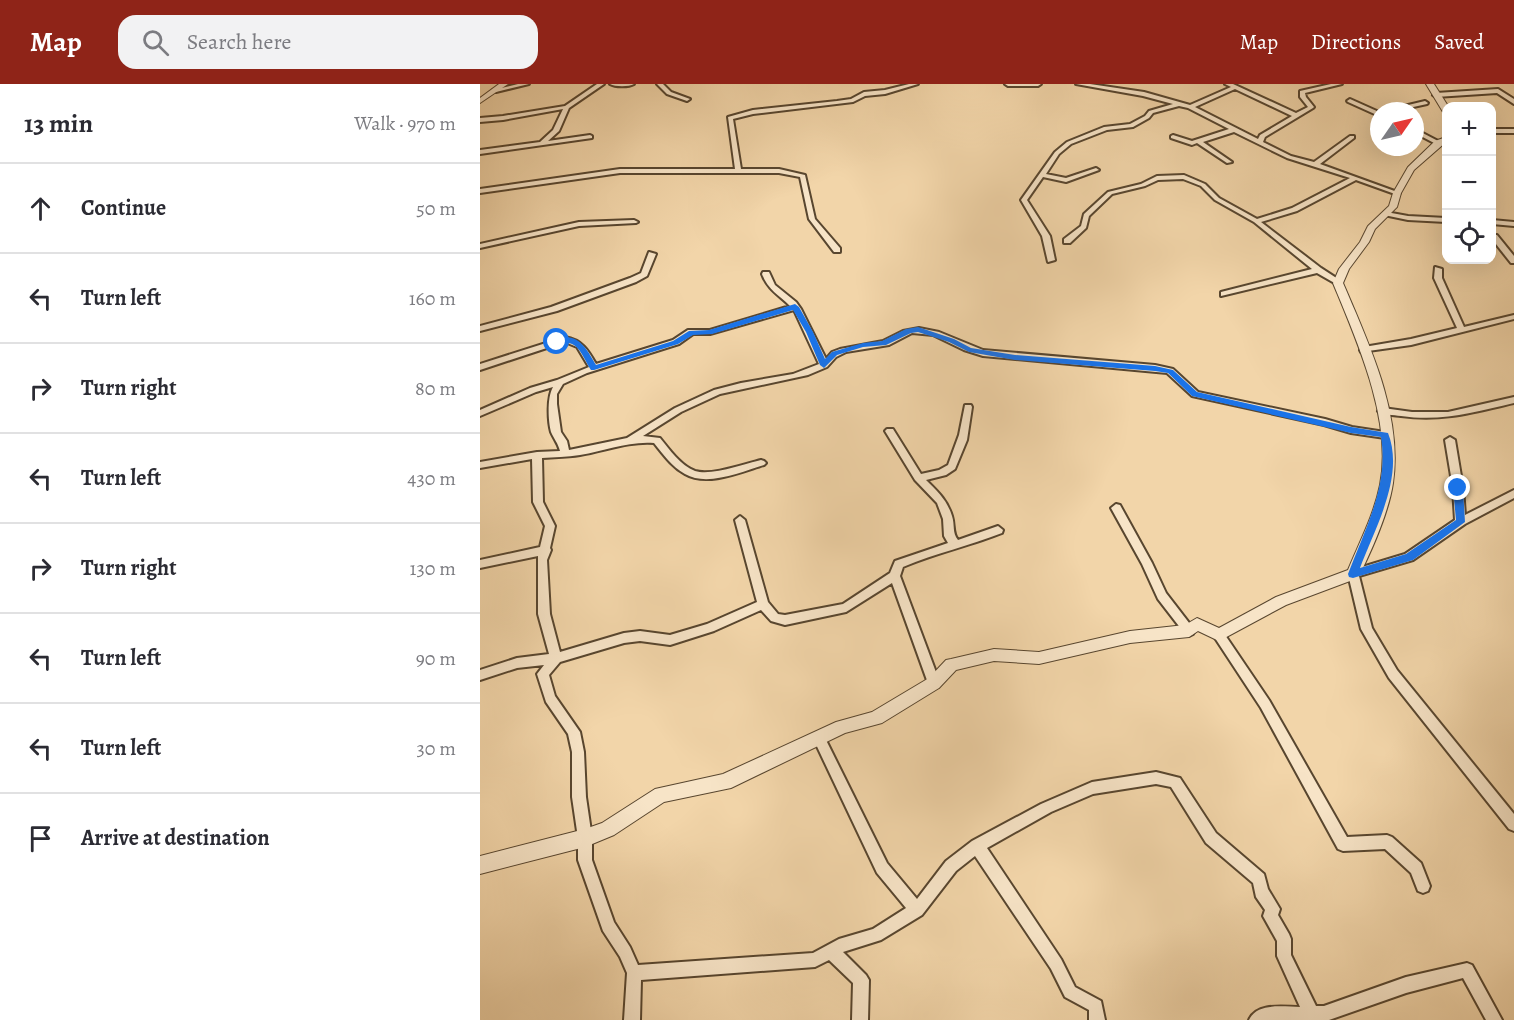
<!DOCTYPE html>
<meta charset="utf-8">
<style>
:root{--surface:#fff;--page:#f2f2f3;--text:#2b2b33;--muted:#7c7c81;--line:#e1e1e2;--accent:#8f2418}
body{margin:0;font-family:Alegreya,serif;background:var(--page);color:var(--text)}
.controls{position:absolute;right:18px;top:18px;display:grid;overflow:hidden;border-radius:12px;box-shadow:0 6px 24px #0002}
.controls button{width:54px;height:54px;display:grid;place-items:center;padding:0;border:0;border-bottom:2px solid var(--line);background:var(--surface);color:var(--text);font:30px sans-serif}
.compass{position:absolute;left:890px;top:18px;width:54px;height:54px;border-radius:50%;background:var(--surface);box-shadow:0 6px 24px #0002;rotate:56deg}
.stop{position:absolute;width:18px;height:18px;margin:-14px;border:4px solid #1a73e8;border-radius:50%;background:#fff}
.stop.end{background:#1a73e8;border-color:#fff;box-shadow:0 2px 6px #0008}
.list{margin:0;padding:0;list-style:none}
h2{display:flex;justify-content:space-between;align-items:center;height:78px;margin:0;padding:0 24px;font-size:26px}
h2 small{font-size:20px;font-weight:400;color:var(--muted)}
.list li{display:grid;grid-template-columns:39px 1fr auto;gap:18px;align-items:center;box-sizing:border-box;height:90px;padding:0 24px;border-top:2px solid var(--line)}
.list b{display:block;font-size:22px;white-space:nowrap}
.list em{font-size:20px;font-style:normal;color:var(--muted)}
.icon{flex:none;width:33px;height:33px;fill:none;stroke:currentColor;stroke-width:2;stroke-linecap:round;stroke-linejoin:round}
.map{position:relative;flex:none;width:1034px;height:936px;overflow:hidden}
header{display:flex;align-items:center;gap:36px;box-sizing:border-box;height:84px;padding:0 30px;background:var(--accent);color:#fff}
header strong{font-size:28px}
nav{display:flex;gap:33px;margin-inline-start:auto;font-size:21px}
.search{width:420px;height:54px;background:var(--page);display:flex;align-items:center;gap:15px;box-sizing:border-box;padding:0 21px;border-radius:18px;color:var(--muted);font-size:22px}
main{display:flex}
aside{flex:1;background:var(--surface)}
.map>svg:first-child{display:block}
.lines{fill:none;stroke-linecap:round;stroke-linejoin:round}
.minor-casing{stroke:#58462f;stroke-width:4}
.tertiary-casing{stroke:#58462f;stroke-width:2}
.minor{fill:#f7e4c7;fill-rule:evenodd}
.tertiary{fill:#f7e4c7;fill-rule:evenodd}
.route{fill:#1a73e8}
</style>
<header>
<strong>Map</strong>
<div class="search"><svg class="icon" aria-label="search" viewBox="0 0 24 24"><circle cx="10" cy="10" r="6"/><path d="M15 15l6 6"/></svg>Search here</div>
<nav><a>Map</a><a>Directions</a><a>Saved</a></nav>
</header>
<main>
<aside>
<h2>13 min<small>Walk · 970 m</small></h2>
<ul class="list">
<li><svg class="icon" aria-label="ahead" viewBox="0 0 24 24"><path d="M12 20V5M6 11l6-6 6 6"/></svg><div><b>Continue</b></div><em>50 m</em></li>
<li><svg class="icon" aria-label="left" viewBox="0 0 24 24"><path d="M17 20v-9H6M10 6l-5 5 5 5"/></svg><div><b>Turn left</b></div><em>160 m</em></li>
<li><svg class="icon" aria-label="right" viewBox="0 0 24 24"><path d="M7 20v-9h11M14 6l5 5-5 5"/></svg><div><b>Turn right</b></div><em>80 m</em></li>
<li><svg class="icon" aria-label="left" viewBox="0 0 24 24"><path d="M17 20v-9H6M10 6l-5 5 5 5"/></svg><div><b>Turn left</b></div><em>430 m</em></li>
<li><svg class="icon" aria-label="right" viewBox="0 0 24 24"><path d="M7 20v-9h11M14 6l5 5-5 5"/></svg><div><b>Turn right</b></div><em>130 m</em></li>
<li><svg class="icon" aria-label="left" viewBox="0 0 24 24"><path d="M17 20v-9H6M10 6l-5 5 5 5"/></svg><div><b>Turn left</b></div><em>90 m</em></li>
<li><svg class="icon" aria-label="left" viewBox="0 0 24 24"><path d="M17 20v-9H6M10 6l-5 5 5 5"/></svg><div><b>Turn left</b></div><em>30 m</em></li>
<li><svg class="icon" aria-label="arrive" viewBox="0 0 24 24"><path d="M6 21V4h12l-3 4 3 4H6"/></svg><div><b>Arrive at destination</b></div></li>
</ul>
</aside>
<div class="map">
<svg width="1034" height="936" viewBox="0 0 1034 936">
<rect width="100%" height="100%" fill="#f2d5a9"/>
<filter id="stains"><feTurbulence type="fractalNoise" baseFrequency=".00333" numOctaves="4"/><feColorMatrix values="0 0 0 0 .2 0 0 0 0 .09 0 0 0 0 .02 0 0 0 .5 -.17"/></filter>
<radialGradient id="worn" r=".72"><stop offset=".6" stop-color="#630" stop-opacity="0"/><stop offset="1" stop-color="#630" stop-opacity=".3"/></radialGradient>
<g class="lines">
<defs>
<g id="minor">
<path d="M38 0H49L16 8 13 6Z"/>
<path d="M117 0H124L89 24 79 47 68 57 110 51 112 52V54L0 70V66L60 58 73 46 83 25 23 36 0 38V34L23 32 85 22Z"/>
<path d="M130 0H154C149 3 135 3 130 0Z"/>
<path d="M177 0H183L191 8 210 15 207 17 187 10Z"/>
<path d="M429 0H438L405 10 385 12 373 18 273 30 253 35 261 85H299L325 91 335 135 360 164V168H354L329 135 320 93 299 89H140L0 109V105L140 85H255L248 33 273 26 357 17 371 15 384 8 405 6Z"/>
<path d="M525 0H561L558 2H528Z"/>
<path d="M596 0H610L664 8 710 21 751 3 745 0H753L816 29 828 23 820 13V7L851 0H862L825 9 826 13 834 23 833 24 785 53 783 58 811 72 834 78 870 52H874V54L840 80 920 109 915 110 876 96 817 127 781 138 841 184 861 197 862 199 858 201 837 189 741 212V208L832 185 774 138 735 116 721 102 703 95 678 96 665 102 632 110 609 132 606 144 590 159H584V155L601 142 604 130 628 108 661 100 677 92 704 91 725 100 739 114 777 135 812 124 870 94 807 74 754 48 723 58 752 78 747 79 717 59 712 61 691 54V52L693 51 712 57 749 45 708 24 699 22 673 29 669 34 653 43 627 46 591 60 579 70 566 90 586 94 616 84 619 86 586 98 563 93 547 116 570 152 575 176 568 178 562 152 541 116 575 68 587 58 624 43 650 40 665 32 669 27 693 20 663 12ZM755 5 812 32 780 51 778 55 715 23Z"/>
<path d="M1018 5 1034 15V20L1017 9 956 13 953 11 956 9Z"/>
<path d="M870 15 899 28V32L868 18 867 17Z"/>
<path d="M945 17 948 19 947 20 915 27H903Z"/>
<path d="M935 45 960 58 961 59 956 60 935 49Z"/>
<rect x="1012" y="45" width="22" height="4"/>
<path d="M906 128 928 132 966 134V138L928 136 904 131V129Z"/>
<path d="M154 136 158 138 156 139 99 142 0 164V160L99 138Z"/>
<path d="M1012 136 1034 138V142L1012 140Z"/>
<path d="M1012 151H1017L1034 172V179H1031L1012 155Z"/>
<path d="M169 168 176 170 167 192 156 198 77 227 0 247V242L71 223 150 194 161 189Z"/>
<path d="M955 183 962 185V194L984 243 1034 231V235L931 261 881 268 880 266 884 263 931 255 977 244 954 194Z"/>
<path d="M283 188H289L295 201 316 218 321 225 346 275 352 268 360 265 403 257 423 247 439 244 459 248 503 266 675 281 693 285 718 308 845 335 872 343 905 348 910 351 905 354 871 349 844 341 712 312 687 289 503 272 484 266 453 251 432 249 409 261 366 268 356 273 347 283 328 291 240 310 201 328 163 352 180 354C189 365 201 382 215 387 232 392 264 380 281 376L284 377 286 379 284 381C261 388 227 403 205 390 192 383 183 370 174 359 148 357 125 367 100 371 87 373 74 373 62 374L63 418 75 442 70 464 71 466 67 476 70 530 80 568 144 549 160 547 190 551 227 540 277 518 255 436 260 432 265 436 288 518 298 530 305 531 363 520 410 489 415 477 468 459 464 452 463 435 457 419 435 396 405 347 407 345H413L441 390 459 386 468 381 479 351 485 321H491L492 323 487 356 475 385 466 391 446 396C458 408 467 416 472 432 475 441 472 449 478 456L518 442 523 446 522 449C489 462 456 469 423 483L420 492 460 599 458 603 454 604 450 603 448 599 412 499 366 528 305 541 291 537 281 526 234 547 190 561 160 557 144 559 80 578 69 591 75 612 100 648 104 668 106 713 112 754V776L134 838 150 863 158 881 333 869 359 855 393 845 426 824 397 789 333 654 335 650 339 648 343 650 407 779 437 815 466 777 492 757 561 720 612 698 676 688 700 694 736 749 784 790 788 805 800 825 798 831 809 850 811 855V871L836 922H844L926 893 987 879 992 881 1022 936H1006L983 894 926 909 849 936H769C777 918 804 923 820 923L797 872V857L783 832 785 826 776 813 773 799 726 759 691 703 676 700 613 710 571 728 507 764 581 875 595 903 621 917 625 936H609V926L585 913 571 885 495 772 476 787 442 831 401 856 363 868 386 891 389 896 388 936H372L373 899 349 876 335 883 161 896 160 936H144L147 889 140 873 123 847 98 776V754L92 713V668L88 650 66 618 57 590 64 581 37 584 0 596V586L37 574 69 570 58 530V472L0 484V476L60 463 65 442 53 418 52 375 0 384V378L57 368 80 367C78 359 74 355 71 348 68 337 67 313 73 303L56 308 0 332V326L50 304 77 296 109 283 97 263 85 258 0 286V280L85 253C102 256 108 266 116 280L193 256 208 246H230L310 222C299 211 288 206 282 190ZM314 226 339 280 313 290 261 299 234 306 195 324 147 354 89 366 87 357 81 348 77 320V310L83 300 107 289 199 260 213 250H230Z"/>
<path d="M1034 313V319C995 328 962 338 921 332 913 331 904 331 898 327L903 324 932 328H968Z"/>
<path d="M970 353 975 356 983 404 985 431 1034 406V414L985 440 933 476 879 492 892 544 917 586 1034 730V747L1029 745 909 594 881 545 868 490 869 487 925 470 975 436 973 404 965 356Z"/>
<path d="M636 420 640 421 672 479 686 509 713 544 715 547 713 550 709 552 705 550 678 515 662 480 631 424Z"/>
<path d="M739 546 743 548 789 616 867 753 907 751 912 753 941 779 950 802 948 807 943 809 938 807 931 789 905 765 863 767 858 765 781 624 735 554 733 551 735 548Z"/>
</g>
<g id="tertiary">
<path d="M19 0H28L0 19V14Z"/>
<path d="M946 0H954L968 22 966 28H963Z"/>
<path d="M966 53V58L934 86 921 109 917 123 895 145 889 158 869 185 863 199C889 260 923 331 913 399 909 427 891 468 878 494L806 521 739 557 718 547 709 553 650 559 559 580 514 577 476 586 459 604 402 639 365 649 251 704 184 718 134 751 105 763 0 790V772L105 745 122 739 175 705 243 690 356 638 392 628 449 594 466 576 471 575 514 565 559 568 650 547 705 541 717 534 739 544 796 513 868 486C879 459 894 431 900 401 913 337 877 257 853 199L859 185 880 158 888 142 909 122 913 109 928 83 955 57Z"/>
</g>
</defs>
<!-- minor casing -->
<use href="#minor" class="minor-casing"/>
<!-- tertiary casing -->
<use href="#tertiary" class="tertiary-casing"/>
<!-- minor -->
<use href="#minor" class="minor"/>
<!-- tertiary -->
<use href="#tertiary" class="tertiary"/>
</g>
<!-- route -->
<path class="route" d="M315 220 319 223 333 248 345 275 352 268 383 259 402 257 426 245 438 243 474 255 491 264 535 271 675 282 693 286 717 308 871 343 908 349C925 392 895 444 880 484L926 470 976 436 973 404 978 401 983 404 985 438 933 476 873 494 869 493 868 490C885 445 909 402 901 353L871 349 712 312 688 289 675 287 535 276 489 268 469 258 438 248 431 249 406 261 383 263 357 271 344 284 340 281 326 248 313 226 232 250 213 251 198 260 114 286H111C101 270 98 254 77 260L73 258C95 244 106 263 116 281L193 257 209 247 229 246Z"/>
<rect width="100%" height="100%" filter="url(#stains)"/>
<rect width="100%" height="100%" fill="url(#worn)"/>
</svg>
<div class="controls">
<button>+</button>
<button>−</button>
<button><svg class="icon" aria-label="locate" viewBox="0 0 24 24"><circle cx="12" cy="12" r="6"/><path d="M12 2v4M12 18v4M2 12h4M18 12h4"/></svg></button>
</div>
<svg class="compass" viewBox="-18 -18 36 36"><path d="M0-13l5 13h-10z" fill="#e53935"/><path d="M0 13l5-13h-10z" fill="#7c7c81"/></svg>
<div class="stop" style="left:77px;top:258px"></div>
<div class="stop end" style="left:978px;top:404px"></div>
</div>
</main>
